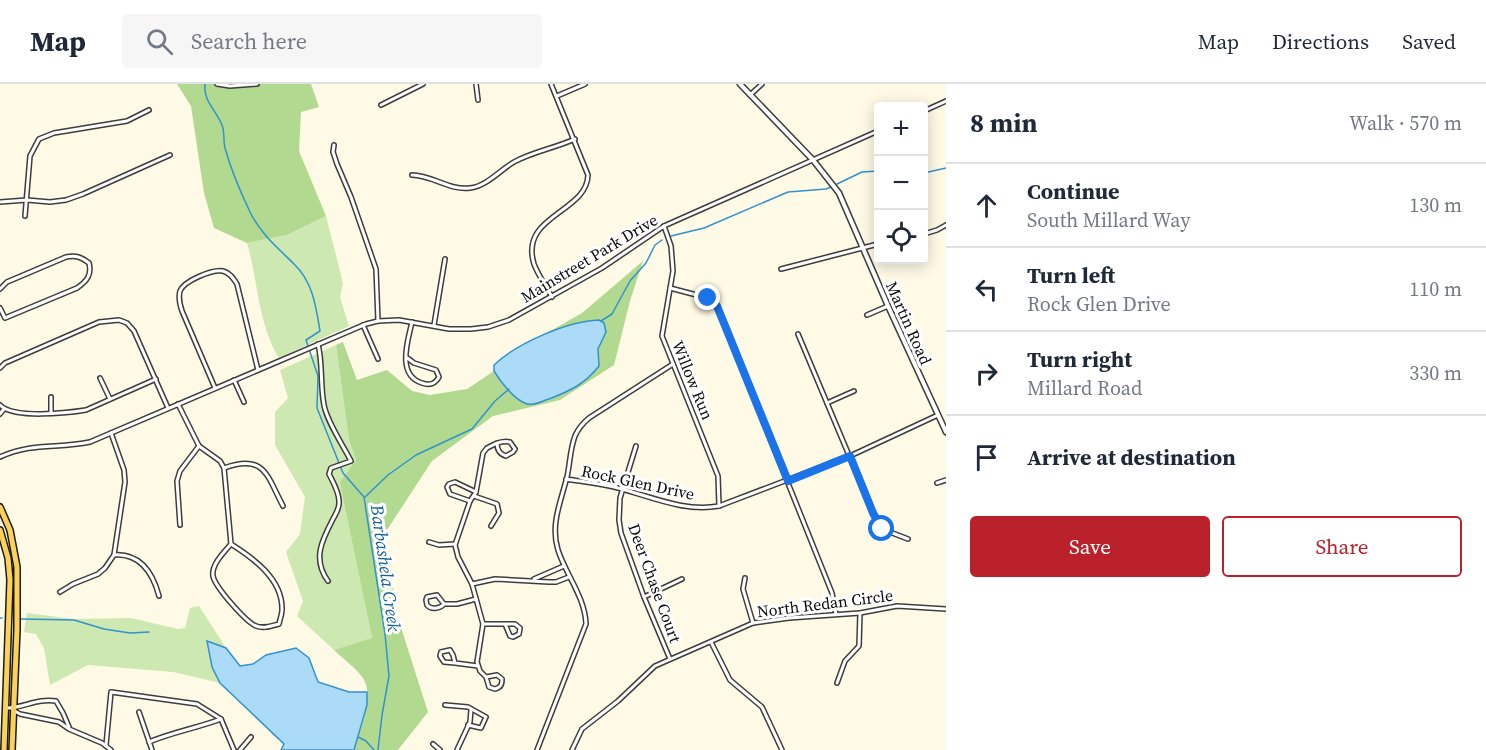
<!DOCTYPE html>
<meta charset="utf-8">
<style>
:root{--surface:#fff;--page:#f6f6f7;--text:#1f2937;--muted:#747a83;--line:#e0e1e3;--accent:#ba212b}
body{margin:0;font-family:"Source Serif 4",serif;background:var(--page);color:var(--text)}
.controls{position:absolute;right:18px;top:18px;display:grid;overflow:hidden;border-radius:6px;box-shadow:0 3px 15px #0003}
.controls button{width:54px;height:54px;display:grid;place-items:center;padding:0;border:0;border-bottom:2px solid var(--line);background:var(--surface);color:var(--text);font:30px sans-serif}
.stop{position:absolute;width:18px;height:18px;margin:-14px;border:4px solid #1a73e8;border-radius:50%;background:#fff}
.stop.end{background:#1a73e8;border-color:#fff;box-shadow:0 2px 6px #0008}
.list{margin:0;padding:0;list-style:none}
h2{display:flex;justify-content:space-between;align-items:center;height:78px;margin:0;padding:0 24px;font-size:26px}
h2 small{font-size:20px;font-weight:400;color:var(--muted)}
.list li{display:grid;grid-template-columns:39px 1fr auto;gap:18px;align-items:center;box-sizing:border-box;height:84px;padding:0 24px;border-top:2px solid var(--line)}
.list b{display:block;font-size:22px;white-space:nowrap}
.list p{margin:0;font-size:20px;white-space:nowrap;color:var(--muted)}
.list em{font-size:20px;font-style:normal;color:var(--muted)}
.actions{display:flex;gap:12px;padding:18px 24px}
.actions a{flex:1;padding:14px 0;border:2px solid var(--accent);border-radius:6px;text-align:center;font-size:21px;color:var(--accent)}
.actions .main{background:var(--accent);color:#fff}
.icon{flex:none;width:33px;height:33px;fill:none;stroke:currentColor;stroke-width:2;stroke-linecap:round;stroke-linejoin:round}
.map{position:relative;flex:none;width:946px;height:666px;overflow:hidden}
header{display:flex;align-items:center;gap:36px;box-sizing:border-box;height:84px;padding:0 30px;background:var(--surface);border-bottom:2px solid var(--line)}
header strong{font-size:28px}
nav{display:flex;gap:33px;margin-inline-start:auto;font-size:21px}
.search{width:420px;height:54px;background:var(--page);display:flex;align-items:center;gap:15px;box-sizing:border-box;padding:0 21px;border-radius:6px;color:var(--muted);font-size:22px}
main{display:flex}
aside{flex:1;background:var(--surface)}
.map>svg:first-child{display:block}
.green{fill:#cee8b1}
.forest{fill:#b2d990}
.water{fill:#abdbf7;stroke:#3192ce;stroke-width:1.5}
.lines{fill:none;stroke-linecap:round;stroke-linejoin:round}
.stream{stroke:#3192ce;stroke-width:1.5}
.minor-casing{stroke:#3d3d3d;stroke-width:6}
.tertiary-casing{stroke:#3d3d3d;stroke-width:7}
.primary-casing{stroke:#1b1b1b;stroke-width:8}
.minor{stroke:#fff;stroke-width:3}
.tertiary{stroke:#fff;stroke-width:4}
.primary{stroke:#fbd15a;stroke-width:5}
.route{stroke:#1a73e8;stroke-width:8}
.labels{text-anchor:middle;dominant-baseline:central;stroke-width:6;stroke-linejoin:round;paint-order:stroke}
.street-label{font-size:16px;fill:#0a0a0a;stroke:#fff}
.water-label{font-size:18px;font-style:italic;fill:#13629b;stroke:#fff}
</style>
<header>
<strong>Map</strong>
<div class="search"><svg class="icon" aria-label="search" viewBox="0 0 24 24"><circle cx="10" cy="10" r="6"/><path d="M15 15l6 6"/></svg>Search here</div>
<nav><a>Map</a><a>Directions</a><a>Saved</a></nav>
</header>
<main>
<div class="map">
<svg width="946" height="666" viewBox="0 0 946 666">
<rect width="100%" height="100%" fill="#fffae6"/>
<!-- green -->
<g class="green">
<path d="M326 132 343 199 340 213 349 242 279 274C258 240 258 196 247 159L287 151Z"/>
<path d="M336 261 349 356 356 376 341 398 372 555 334 566 297 532 303 517 286 468 300 450 305 413 275 361V328L288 314 280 286Z"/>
<path d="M199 522 226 564 207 557 212 583 220 599 173 588 88 581 50 601 44 564 36 550 24 548 27 529 73 535 131 534 178 545 185 544 190 524Z"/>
</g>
<!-- forest -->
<g class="forest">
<path d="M177 0H311L319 23 301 28 299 67 326 132 287 151 247 159 214 144 204 109 191 22Z"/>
<path d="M643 177 630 217 614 281 560 316 493 332 432 377 385 449 397 531 428 628 398 666H354C359 647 376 610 362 593 355 583 343 575 334 566L372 554 340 398 356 376 349 356 336 261 343 258 357 296 387 286 412 307 430 311 467 305 494 287V281L501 275 582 229Z"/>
</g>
<!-- water -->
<g class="water">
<path d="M599 236 604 239 606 248 598 265 599 282C585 300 570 307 549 315 542 317 534 322 527 320 514 316 500 297 494 287V281C517 259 568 237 599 236Z"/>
<path d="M207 557 226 564 240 582 253 580 266 571 296 564 309 574 318 598 349 608H367V621L354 666H281L284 660 220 599 212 583Z"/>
</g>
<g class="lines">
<!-- stream -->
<g class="stream">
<path d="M205 0C203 17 216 26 222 41 225 48 223 56 225 64 231 86 240 107 250 128 260 149 278 164 294 180 313 198 316 223 320 247L306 256 318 292 317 324 343 389 364 413 385 550 389 592 382 631 378 666"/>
<path d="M924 89 946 84"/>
<path d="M837 100 862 88 878 87"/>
<path d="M671 152 704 144 788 108 826 105 831 103"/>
<path d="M601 237 612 230 630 197 646 179 655 161 662 156"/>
<path d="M365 413 388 391 416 371 472 345 495 317 509 305"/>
<path d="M0 534H2"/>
<path d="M21 535 74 536 104 545 130 549 149 548"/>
<path d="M358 653 366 657 374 666"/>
</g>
<defs>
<g id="minor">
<path d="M217 0 230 2 257 0"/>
<path d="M476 0 478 16"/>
<path d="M551 0 588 91C587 129 519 131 534 180 538 191 546 202 552 213"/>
<path d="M750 11 762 0"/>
<path d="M557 12 585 0"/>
<path d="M381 21 423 0"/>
<path d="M924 27 946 17"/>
<path d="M334 61 333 68 337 80 351 113 376 185 378 237"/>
<path d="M412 91C432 91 450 107 470 104 487 102 500 86 514 78 532 68 555 64 575 55"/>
<path d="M0 118 27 116 50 118 66 116 83 110 170 71"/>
<path d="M25 132 30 72 39 55 54 49 127 37 149 26"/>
<path d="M664 142 671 162 673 187 662 252 718 392 719 422"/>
<path d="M924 150 937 146 946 141"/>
<path d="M781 185 878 160"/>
<path d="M670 204 708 214 717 222 832 509 836 530"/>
<path d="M0 205 7 198 66 173C76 171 81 173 89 179 92 191 87 197 77 204L5 234 0 224"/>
<path d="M867 231 888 222"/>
<path d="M363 241 378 275"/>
<path d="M434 241 445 175"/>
<path d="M798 250 877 438 882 445 908 455"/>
<path d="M318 260C323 280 320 301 324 321 327 338 343 361 351 377L331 384 329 390C333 398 339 408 339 417 340 424 336 429 333 435 322 456 312 475 328 497"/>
<path d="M406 273 414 279 436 286 439 293C435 300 430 302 422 299 396 291 408 256 412 238"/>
<path d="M0 284 5 279 99 238 119 236 127 239 134 247 168 324"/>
<path d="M100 294 110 315"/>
<path d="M234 296 244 318"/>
<path d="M215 304 182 227C180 221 178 214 180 207 184 197 212 185 223 187 230 189 233 194 237 200L258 286"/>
<path d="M827 319 854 307"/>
<path d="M178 320 199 362 220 377 224 384 231 460"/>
<path d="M0 321C14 335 67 329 86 326L156 295"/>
<path d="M51 328V313"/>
<path d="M0 330 4 325"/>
<path d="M636 362 620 414 619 436 621 449 644 513 670 575"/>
<path d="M0 373C33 358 57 365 90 358L366 240 378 237 399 236 449 245H471L488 243 509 236 602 184 664 142 878 47"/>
<path d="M224 384C265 369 267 392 283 422"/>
<path d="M566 395C585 398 604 400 622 405 654 414 686 428 719 422L850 372 938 331"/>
<path d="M937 399 946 396"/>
<path d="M474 412 497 420 499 429 491 442"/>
<path d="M470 417 450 410 447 403 449 400 455 398 476 408"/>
<path d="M180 441 177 397 180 387 199 362"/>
<path d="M429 458 439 461 455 460"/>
<path d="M231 460C253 474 283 495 282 526 282 530 280 535 279 540 271 542 264 545 256 542 246 538 215 503 213 492 211 481 224 468 231 460Z"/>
<path d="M114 471C141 469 153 490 159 512"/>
<path d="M745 494 743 505 753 539"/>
<path d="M534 495 564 482"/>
<path d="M472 500 495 495 549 498H556L569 493"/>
<path d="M60 508 73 500 98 490 105 484 114 471 125 398 124 386 111 349"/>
<path d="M644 513 682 495"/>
<path d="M444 520C440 525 431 526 427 521L426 516 427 513 437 511 444 520H457L476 515"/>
<path d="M483 540H515L520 544 519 550 513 553 510 552 505 540"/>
<path d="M711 558 730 596 762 623 782 666"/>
<path d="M455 579 444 578 440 572 441 568 450 566 453 571 455 579 478 582"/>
<path d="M486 593 497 591 502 595C502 601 501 603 495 605L489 603 486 593 480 587 477 578 483 540 472 500 458 473 455 461 470 417 476 408 483 369 487 364 495 360C500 358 505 357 510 358L515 365 513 368 506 372C499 370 497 365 497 359"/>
<path d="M837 599 845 577 859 562 860 529"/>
<path d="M445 621 468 623 486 633 481 644 468 641"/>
<path d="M6 624C24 624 37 614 56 617L63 629 69 643"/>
<path d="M13 626 20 630 59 638 69 645 102 659 111 666"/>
<path d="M139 628 152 666"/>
<path d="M149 658C173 648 197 644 221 635"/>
<path d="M433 660 440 666"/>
<path d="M106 661 111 608 197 620 221 635 234 666"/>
<path d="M240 666 251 653"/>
<path d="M457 666 470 638 471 626"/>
<path d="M537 666 586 540C585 513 566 491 558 466 550 441 561 417 567 393 570 380 570 365 575 352 578 345 583 339 589 334L673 280"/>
<path d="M572 666 582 645 618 617 655 582 753 539 789 534 860 529 897 522 946 525"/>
</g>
<path id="tertiary" d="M740 0 813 76 839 109 888 222 946 348"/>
<g id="primary">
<path d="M0 423 10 446 17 483V545L12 666"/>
<path d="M0 446 8 474 10 496 4 666"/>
</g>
</defs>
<!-- minor casing -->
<use href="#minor" class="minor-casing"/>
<!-- tertiary casing -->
<use href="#tertiary" class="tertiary-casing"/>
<!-- primary casing -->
<use href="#primary" class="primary-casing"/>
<!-- minor -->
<use href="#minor" class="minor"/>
<!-- tertiary -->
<use href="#tertiary" class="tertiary"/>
<!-- primary -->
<use href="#primary" class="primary"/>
</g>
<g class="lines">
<!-- route -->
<path class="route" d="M708 214 717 222 788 397 850 372 873 429 882 445"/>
</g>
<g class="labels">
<!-- street labels -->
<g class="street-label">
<text transform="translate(589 174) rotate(-31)">Mainstreet Park Drive</text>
<text transform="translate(909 239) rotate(66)">Martin Road</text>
<text transform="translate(693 296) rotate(68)">Willow Run</text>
<text transform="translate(638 398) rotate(12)">Rock Glen Drive</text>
<text transform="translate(655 499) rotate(70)">Deer Chase Court</text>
<text transform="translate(825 519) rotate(-7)">North Redan Circle</text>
</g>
<!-- water labels -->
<g class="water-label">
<text transform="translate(386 484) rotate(82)">Barbashela Creek</text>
</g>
</g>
</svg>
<div class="controls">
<button>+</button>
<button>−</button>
<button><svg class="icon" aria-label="locate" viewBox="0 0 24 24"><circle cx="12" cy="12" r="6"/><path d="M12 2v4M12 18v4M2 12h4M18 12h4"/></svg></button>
</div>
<div class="stop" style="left:882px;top:445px"></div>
<div class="stop end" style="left:708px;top:214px"></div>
</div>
<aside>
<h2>8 min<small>Walk · 570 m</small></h2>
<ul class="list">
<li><svg class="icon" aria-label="ahead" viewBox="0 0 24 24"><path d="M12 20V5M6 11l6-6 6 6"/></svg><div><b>Continue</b><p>South Millard Way</p></div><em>130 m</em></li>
<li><svg class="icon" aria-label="left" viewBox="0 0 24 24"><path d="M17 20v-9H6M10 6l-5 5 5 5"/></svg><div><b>Turn left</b><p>Rock Glen Drive</p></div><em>110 m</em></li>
<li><svg class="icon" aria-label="right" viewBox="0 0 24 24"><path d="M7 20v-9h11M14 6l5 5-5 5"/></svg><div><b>Turn right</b><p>Millard Road</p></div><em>330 m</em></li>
<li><svg class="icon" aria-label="arrive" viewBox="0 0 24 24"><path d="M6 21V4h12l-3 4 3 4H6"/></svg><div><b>Arrive at destination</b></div></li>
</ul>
<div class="actions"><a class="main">Save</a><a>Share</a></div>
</aside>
</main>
